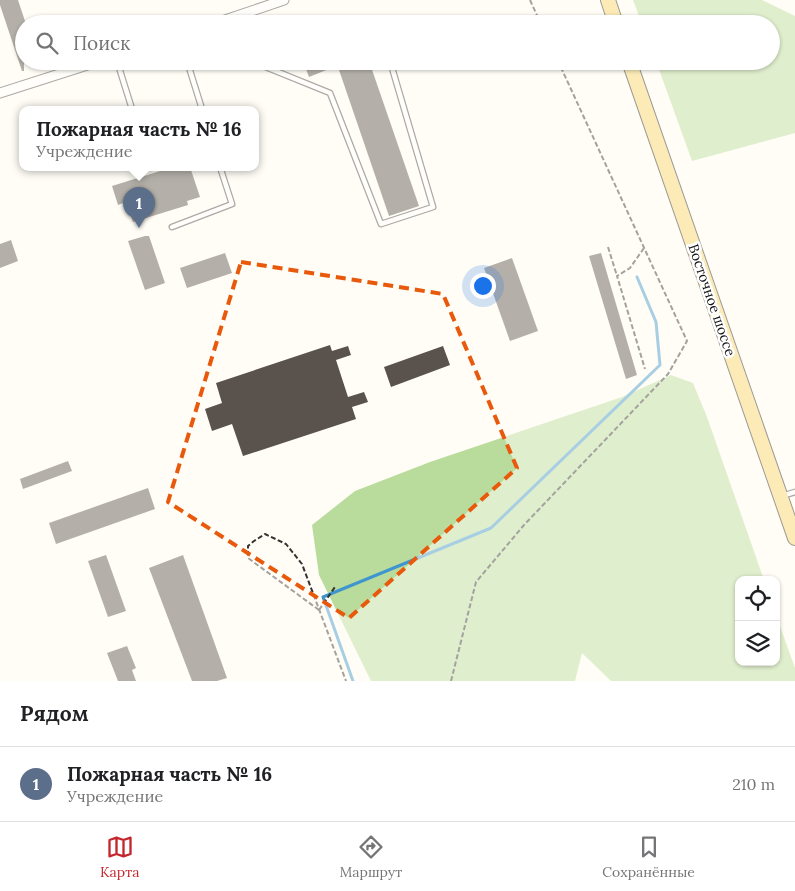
<!DOCTYPE html>
<html lang="ru">
<meta charset="utf-8">
<style>
:root{--surface:#fff;--page:#f2f2f2;--text:#202124;--muted:#757577;--line:#e0e0e0;--accent:#c4262e}
body{margin:0;font-family:Lora,serif;background:var(--page);color:var(--text)}
.controls{position:absolute;right:15px;bottom:15px;display:grid;overflow:hidden;border-radius:10px;box-shadow:0 1px 4px #0004}
.controls button{width:45px;height:45px;display:grid;place-items:center;padding:0;border:0;border-bottom:1px solid var(--line);background:var(--surface);color:var(--text);font:25px sans-serif}
.you{position:absolute;left:482px;top:285px;width:18px;height:18px;margin:-12px;border:4px solid #fff;border-radius:50%;background:#1a73e8;box-shadow:0 0 0 8px #1a73e833}
.badge{display:grid;place-items:center;width:32px;height:32px;border-radius:50%;background:var(--accent);color:#fff;font-size:16px;font-weight:700}
.pin{position:absolute;translate:-50% -41px;filter:drop-shadow(0 1px 2px #0008)}
.pin::after{content:'';position:absolute;top:26px;width:18px;height:15px;background:inherit;clip-path:polygon(0 0,100% 0,50% 100%)}
.popup{position:absolute;left:19px;top:106px;width:240px;height:65px;box-sizing:border-box;display:grid;place-content:center;border-radius:10px;background:var(--surface);filter:drop-shadow(0 1px 4px #0005);font-size:16px;white-space:nowrap;color:var(--muted)}
.popup b{font-size:19px;color:var(--text)}
.popup::after{content:'';position:absolute;left:50%;top:100%;margin-left:-10px;border:10px solid transparent;border-top-color:var(--surface)}
.list{margin:0;padding:0;list-style:none}
h2{display:flex;justify-content:space-between;align-items:center;height:65px;margin:0;padding:0 20px;font-size:21px}
h2 small{font-size:16px;font-weight:400;color:var(--muted)}
.list li{display:grid;grid-template-columns:32px 1fr auto;gap:15px;align-items:center;box-sizing:border-box;height:75px;padding:0 20px;border-top:1px solid var(--line)}
.list b{display:block;font-size:19px;white-space:nowrap}
.list p{margin:0;font-size:16px;white-space:nowrap;color:var(--muted)}
.list em{font-size:16px;font-style:normal;color:var(--muted)}
.icon{flex:none;width:28px;height:28px;fill:none;stroke:currentColor;stroke-width:2;stroke-linecap:round;stroke-linejoin:round}
.map{position:relative;flex:none;width:795px;height:681px;overflow:hidden}
.search{position:absolute;background:var(--surface);box-shadow:0 1px 4px #0004;left:15px;right:15px;top:15px;height:55px;display:flex;align-items:center;gap:12px;box-sizing:border-box;padding:0 18px;border-radius:28px;color:var(--muted);font-size:19px}
.sheet{height:140px;background:var(--surface)}
nav{display:flex;justify-content:space-around;align-items:center;box-sizing:border-box;height:70px;border-top:1px solid var(--line);background:var(--surface);font-size:14px;color:var(--muted)}
nav a{display:grid;justify-items:center;gap:2px}
nav .on{color:var(--accent)}
.map>svg:first-child{display:block}
.forest{fill:#b9dc9c}
.lines{fill:none;stroke-linecap:round;stroke-linejoin:round}
.stream{stroke:#3f96cf;stroke-width:3}
.building{fill:#5a524d}
.lane-casing{stroke:#444;stroke-width:7}
.street-casing{stroke:#444;stroke-width:11}
.primary-casing{stroke:#222;stroke-width:16}
.path{stroke:#333;stroke-width:2;stroke-dasharray:5 2.5;stroke-linecap:butt}
.lane{stroke:#fff;stroke-width:4.5}
.street{stroke:#fff;stroke-width:9}
.primary{stroke:#f9d66b;stroke-width:14}
.marked{fill:none;stroke:#e8590c;stroke-width:4;stroke-dasharray:10 6;stroke-linejoin:round}
.labels{text-anchor:middle;dominant-baseline:central;stroke-width:5;stroke-linejoin:round;paint-order:stroke}
.street-label{font-size:14px;fill:#111;stroke:#fff}
</style>
<div class="map">
<svg width="795" height="681" viewBox="0 0 795 681">
<rect width="100%" height="100%" fill="#fffdf5"/>
<!-- forest -->
<g class="forest">
<path d="M633 0H762L795 16V133L692 161 656 61H771V24H642Z"/>
<path d="M671 375 693 383 707 417 764 580H739V662H776V615L795 668V681H611L582 653 575 681H371L319 575 312 525 355 491 430 462 622 397Z"/>
</g>
<g class="lines">
<!-- stream -->
<path class="stream" d="M353 681 323 597 491 528 660 365 656 322 637 277"/>
</g>
<!-- building -->
<g class="building">
<path d="M0 0H18L26 24H24V71H22L0 5Z"/>
<path d="M303 61H326L329 69 309 77Z"/>
<path d="M354 61H369L419 206 389 216 338 67Z"/>
<path d="M173 167H190L200 197 187 201 188 205 133 222 126 202 118 205 112 186Z"/>
<path d="M145 236H149L165 283 145 290 128 241Z"/>
<path d="M11 240 18 261 0 268V244Z"/>
<path d="M225 253 232 273 187 288 180 268Z"/>
<path d="M601 253 637 375 626 379 589 256Z"/>
<path d="M512 258 538 331 510 341 484 268Z"/>
<path d="M330 345 332 351 348 346 351 355 336 360 348 397 364 392 368 402 352 407 356 419 243 456 232 424 212 431 205 409 222 403 216 383Z"/>
<path d="M443 346 450 365 391 387 384 367Z"/>
<path d="M68 461 72 471 23 489 20 479Z"/>
<path d="M148 488 155 509 56 544 49 523Z"/>
<path d="M106 555 126 611 108 617 88 561Z"/>
<path d="M183 555 227 678 217 681H192L149 568Z"/>
<path d="M127 646 136 668 132 670 136 681H118L107 653Z"/>
</g>
<g class="lines">
<defs>
<g id="lane">
<path d="M363 24H367"/>
<path d="M117 61 132 109"/>
<path d="M187 61 202 109"/>
<path d="M251 61 330 93 381 224 433 207 390 61"/>
<path d="M172 227 232 204 220 167"/>
<path d="M782 496 795 492"/>
</g>
<g id="street">
<path d="M213 24 284 0"/>
<path d="M0 93 100 61"/>
</g>
<g id="primary">
<path d="M608 0 616 24"/>
<path d="M629 61 795 538"/>
</g>
</defs>
<!-- lane casing -->
<use href="#lane" class="lane-casing"/>
<!-- street casing -->
<use href="#street" class="street-casing"/>
<!-- primary casing -->
<use href="#primary" class="primary-casing"/>
<!-- path -->
<g class="path">
<path d="M530 0 541 24"/>
<path d="M608 247 617 276"/>
<path d="M644 248 630 268 617 276 645 369"/>
<path d="M319 610 248 558V546L254 541 265 534 286 544 302 564 346 681"/>
<path d="M319 610 335 587"/>
<path d="M451 681 476 582 524 525 668 374 687 341 558 61"/>
</g>
<!-- lane -->
<use href="#lane" class="lane"/>
<!-- street -->
<use href="#street" class="street"/>
<!-- primary -->
<use href="#primary" class="primary"/>
</g>
<!-- marked area -->
<path d="M0 0H795V681H0ZM241 262 443 294 517 468 349 618 168 502Z" fill="#fffdf5" fill-opacity=".55" fill-rule="evenodd"/>
<path class="marked" d="M241 262 443 294 517 468 349 618 168 502Z"/>
<g class="labels">
<!-- street labels -->
<g class="street-label">
<text transform="translate(712 300) rotate(71)">Восточное шоссе</text>
</g>
</g>
</svg>
<div class="controls">
<button><svg class="icon" aria-label="locate" viewBox="0 0 24 24"><circle cx="12" cy="12" r="6"/><path d="M12 2v4M12 18v4M2 12h4M18 12h4"/></svg></button>
<button><svg class="icon" aria-label="layers" viewBox="0 0 24 24"><path d="M12 4l9 5-9 5-9-5zM3 14l9 5 9-5"/></svg></button>
</div>
<div class="you"></div>
<div class="pin badge" style="left:139px;top:228px;background:#5c6f8a">1</div>
<div class="popup"><b>Пожарная часть № 16</b>Учреждение</div>
<div class="search"><svg class="icon" aria-label="search" viewBox="0 0 24 24"><circle cx="10" cy="10" r="6"/><path d="M15 15l6 6"/></svg>Поиск</div>
</div>
<section class="sheet">
<h2>Рядом<small></small></h2>
<ul class="list">
<li><span class="badge" style="background:#5c6f8a">1</span><div><b>Пожарная часть № 16</b><p>Учреждение</p></div><em>210 m</em></li>
</ul>
</section>
<nav>
<a class="on"><svg class="icon" aria-label="map" viewBox="0 0 24 24"><path d="M3 6l6-2 6 2 6-2v14l-6 2-6-2-6 2zM9 4v14M15 6v14"/></svg>Карта</a>
<a><svg class="icon" aria-label="directions" viewBox="0 0 24 24"><path d="M12 3l9 9-9 9-9-9zM9 14v-3h6M13 9l2 2-2 2"/></svg>Маршрут</a>
<a><svg class="icon" aria-label="saved" viewBox="0 0 24 24"><path d="M7 4h10v16l-5-4-5 4z"/></svg>Сохранённые</a>
</nav>
